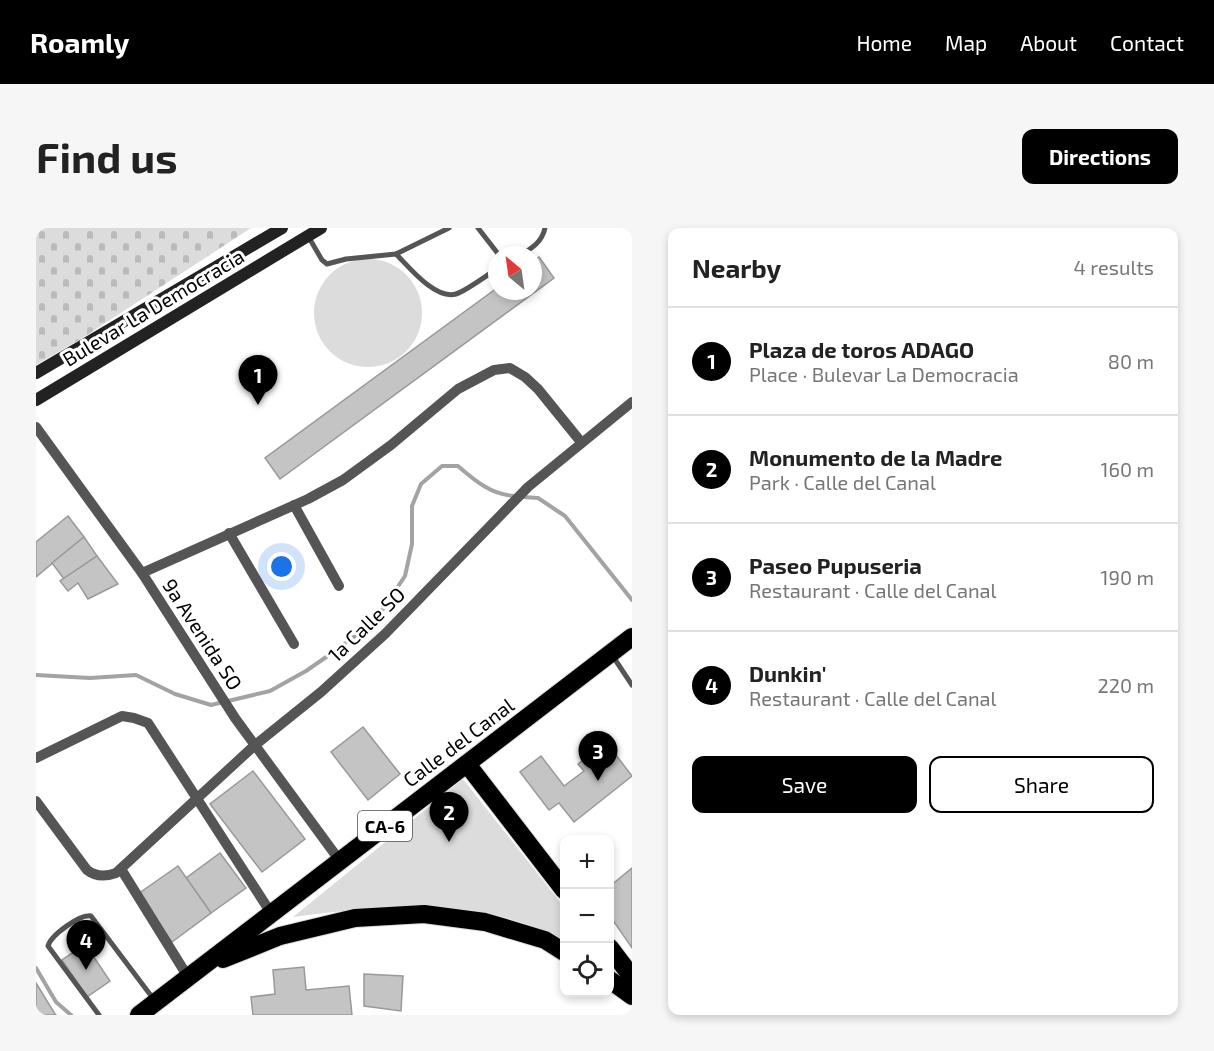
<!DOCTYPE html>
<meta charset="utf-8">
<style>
:root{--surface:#fff;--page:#f6f6f6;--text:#222;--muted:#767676;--line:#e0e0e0;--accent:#000}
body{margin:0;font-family:"Exo 2",sans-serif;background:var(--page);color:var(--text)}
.controls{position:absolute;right:18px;bottom:18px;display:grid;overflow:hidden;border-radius:12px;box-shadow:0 3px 9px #0003}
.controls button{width:54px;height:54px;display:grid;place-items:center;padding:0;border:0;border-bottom:2px solid var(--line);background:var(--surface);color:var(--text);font:30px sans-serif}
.compass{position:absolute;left:452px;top:18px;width:54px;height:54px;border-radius:50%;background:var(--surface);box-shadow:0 3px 9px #0003;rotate:331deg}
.you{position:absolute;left:246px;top:339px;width:21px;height:21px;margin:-15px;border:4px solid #fff;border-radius:50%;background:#1a73e8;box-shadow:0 0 0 9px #1a73e833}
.badge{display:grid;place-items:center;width:39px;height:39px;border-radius:50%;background:var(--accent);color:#fff;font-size:20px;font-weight:700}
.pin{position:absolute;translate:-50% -50px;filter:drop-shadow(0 2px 3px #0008)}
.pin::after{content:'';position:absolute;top:32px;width:21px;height:18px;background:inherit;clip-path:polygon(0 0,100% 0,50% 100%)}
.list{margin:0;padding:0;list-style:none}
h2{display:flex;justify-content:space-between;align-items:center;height:78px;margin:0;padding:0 24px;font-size:26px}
h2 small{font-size:20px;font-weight:400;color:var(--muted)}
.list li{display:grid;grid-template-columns:39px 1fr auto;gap:18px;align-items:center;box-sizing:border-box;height:108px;padding:0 24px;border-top:2px solid var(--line)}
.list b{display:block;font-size:22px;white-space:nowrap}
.list p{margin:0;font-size:20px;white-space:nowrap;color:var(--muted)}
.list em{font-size:20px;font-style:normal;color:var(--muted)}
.actions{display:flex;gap:12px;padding:18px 24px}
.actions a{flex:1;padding:14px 0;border:2px solid var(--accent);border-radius:12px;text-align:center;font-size:21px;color:var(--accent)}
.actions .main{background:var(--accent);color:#fff}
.icon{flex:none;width:33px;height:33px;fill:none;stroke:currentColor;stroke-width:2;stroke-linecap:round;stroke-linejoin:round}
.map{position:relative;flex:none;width:596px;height:787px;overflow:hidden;border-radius:12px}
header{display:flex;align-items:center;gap:36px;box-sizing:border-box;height:84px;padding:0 30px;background:var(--accent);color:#fff}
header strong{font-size:28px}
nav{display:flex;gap:33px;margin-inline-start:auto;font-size:21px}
.intro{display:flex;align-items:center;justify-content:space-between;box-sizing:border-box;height:144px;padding:0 36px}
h1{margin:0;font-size:42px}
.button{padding:15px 27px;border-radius:12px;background:var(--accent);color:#fff;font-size:21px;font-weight:700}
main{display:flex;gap:36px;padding:0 36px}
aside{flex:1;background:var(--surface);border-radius:12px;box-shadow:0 3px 9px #0003}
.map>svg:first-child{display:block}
.green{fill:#dcdcdc}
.cemetery{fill:url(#cemetery-stones)}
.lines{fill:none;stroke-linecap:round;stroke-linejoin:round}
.stream{stroke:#a3a3a3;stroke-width:4}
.building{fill:#c4c4c4;stroke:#999;stroke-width:1.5}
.highway-casing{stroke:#dbdbdb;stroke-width:20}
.lane{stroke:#555;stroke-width:5}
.street{stroke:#555;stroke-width:10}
.secondary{stroke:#222;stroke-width:12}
.highway{stroke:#000;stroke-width:18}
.labels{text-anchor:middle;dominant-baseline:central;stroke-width:6;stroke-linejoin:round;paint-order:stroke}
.shield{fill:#fff;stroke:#4c4c4c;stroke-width:1.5}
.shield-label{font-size:18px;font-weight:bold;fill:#000}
.street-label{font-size:20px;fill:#000;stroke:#fff}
</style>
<header>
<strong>Roamly</strong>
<nav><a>Home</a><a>Map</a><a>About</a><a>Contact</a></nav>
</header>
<div class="intro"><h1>Find us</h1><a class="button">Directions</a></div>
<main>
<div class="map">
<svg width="596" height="787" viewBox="0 0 596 787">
<defs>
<pattern id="cemetery-stones" width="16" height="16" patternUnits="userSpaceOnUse" patternTransform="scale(1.5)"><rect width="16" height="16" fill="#dcdcdc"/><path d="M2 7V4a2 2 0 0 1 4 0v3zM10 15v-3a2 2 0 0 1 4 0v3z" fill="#bbb"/></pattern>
</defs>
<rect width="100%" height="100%" fill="#fff"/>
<!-- green -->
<g class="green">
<circle cx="332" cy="85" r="54"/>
<path d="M427 551 528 679V714C446 666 348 677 257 689Z"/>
</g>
<!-- cemetery -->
<path class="cemetery" d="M0 0H215L48 109 0 137Z"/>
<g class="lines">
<!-- stream -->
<g class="stream">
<path d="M487 269 502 270 529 288 596 372"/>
<path d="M0 447 54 450 100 447 139 466 175 477 234 463 270 443 296 425 322 406 347 381 369 348 376 316V278L385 256 406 238H422C439 253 456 267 479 268"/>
<path d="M0 740 20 774 35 787"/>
</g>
</g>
<!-- building -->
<g class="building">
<path d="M503 29 518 50 244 251 229 230 461 60V63H497V33Z"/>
<path d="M32 288 48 309 0 349V314Z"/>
<path d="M48 309 61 328 28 351 16 335Z"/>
<path d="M61 328 82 356 52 371 42 355 32 363 24 353Z"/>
<path d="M327 499 364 546 332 572 295 524Z"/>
<path d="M570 514 596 548 538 594 523 575 513 582 484 544 505 528 528 558 548 543 542 536Z"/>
<path d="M217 543 269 611 226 644 174 576Z"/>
<path d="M184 625 210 660 175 685 150 650Z"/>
<path d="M142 638 175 685 136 714 102 666Z"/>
<path d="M596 640V720L574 688V658Z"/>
<path d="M49 716 74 753 51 769 26 732Z"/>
<path d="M268 739 270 762 313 758 316 787H217L215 769 239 766 237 742Z"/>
<path d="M328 746 367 748 365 783 328 778Z"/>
<path d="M0 755 19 786 20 787H0Z"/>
</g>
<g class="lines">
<defs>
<g id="highway">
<path d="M431 536 528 662"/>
<path d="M574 720 596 749"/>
<path d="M187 731 244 708 319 690 388 686 449 694 509 712 528 724"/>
<path d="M574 752 596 768"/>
<path d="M103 787 596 409"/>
</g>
</defs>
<!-- highway casing -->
<use href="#highway" class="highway-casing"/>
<!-- lane -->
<g class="lane">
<path d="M442 0 463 27"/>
<path d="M272 8 286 32 291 36 310 31 360 26 413 0"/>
<path d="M360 26C373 39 399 72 420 66 430 63 451 47 461 41"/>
<path d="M485 27C496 20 506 14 509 0"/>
<path d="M576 427 596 457"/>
<path d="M63 787 12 718C15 707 44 686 55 688L119 773"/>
</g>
<!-- street -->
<g class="street">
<path d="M0 199 106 345 199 490 304 633"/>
<path d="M258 277 303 358"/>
<path d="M193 305 258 416"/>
<path d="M106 345 272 271 307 252 355 217 422 161 458 142 474 140 489 149 502 161 545 214"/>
<path d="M0 530 86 488 98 490 112 495 235 685"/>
<path d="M0 573 51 642C60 649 69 649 80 645L219 517 285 464 349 406 492 259 596 174"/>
<path d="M85 641 152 749"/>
</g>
<!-- secondary -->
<g class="secondary">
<path d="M0 145 246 0"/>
<path d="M0 172 285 0"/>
</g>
<!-- highway -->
<use href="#highway" class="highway"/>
</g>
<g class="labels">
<!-- shield labels -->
<rect class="shield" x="322" y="583" width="54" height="30" rx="4.5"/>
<g class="shield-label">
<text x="349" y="598">CA-6</text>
</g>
<!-- street labels -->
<g class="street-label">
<text transform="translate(117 79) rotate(-31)">Bulevar La Democracia</text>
<text transform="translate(330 396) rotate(-44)">1a Calle SO</text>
<text transform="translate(167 406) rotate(57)">9a Avenida SO</text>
<text transform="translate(422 514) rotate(-37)">Calle del Canal</text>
</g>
</g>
</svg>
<div class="controls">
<button>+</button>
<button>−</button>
<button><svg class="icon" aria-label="locate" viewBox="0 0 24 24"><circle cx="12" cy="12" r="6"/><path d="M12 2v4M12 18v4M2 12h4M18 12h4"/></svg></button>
</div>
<svg class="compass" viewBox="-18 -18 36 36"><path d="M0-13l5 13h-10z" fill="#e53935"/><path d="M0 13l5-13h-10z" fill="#767676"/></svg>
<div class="you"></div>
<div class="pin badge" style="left:222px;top:177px">1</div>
<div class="pin badge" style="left:413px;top:614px">2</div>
<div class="pin badge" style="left:562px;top:553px">3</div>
<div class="pin badge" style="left:50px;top:742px">4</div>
</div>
<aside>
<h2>Nearby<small>4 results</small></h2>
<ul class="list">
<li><span class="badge">1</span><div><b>Plaza de toros ADAGO</b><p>Place · Bulevar La Democracia</p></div><em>80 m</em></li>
<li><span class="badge">2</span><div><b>Monumento de la Madre</b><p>Park · Calle del Canal</p></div><em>160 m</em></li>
<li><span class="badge">3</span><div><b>Paseo Pupuseria</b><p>Restaurant · Calle del Canal</p></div><em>190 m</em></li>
<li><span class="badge">4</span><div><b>Dunkin'</b><p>Restaurant · Calle del Canal</p></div><em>220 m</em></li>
</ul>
<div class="actions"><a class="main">Save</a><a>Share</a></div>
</aside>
</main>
